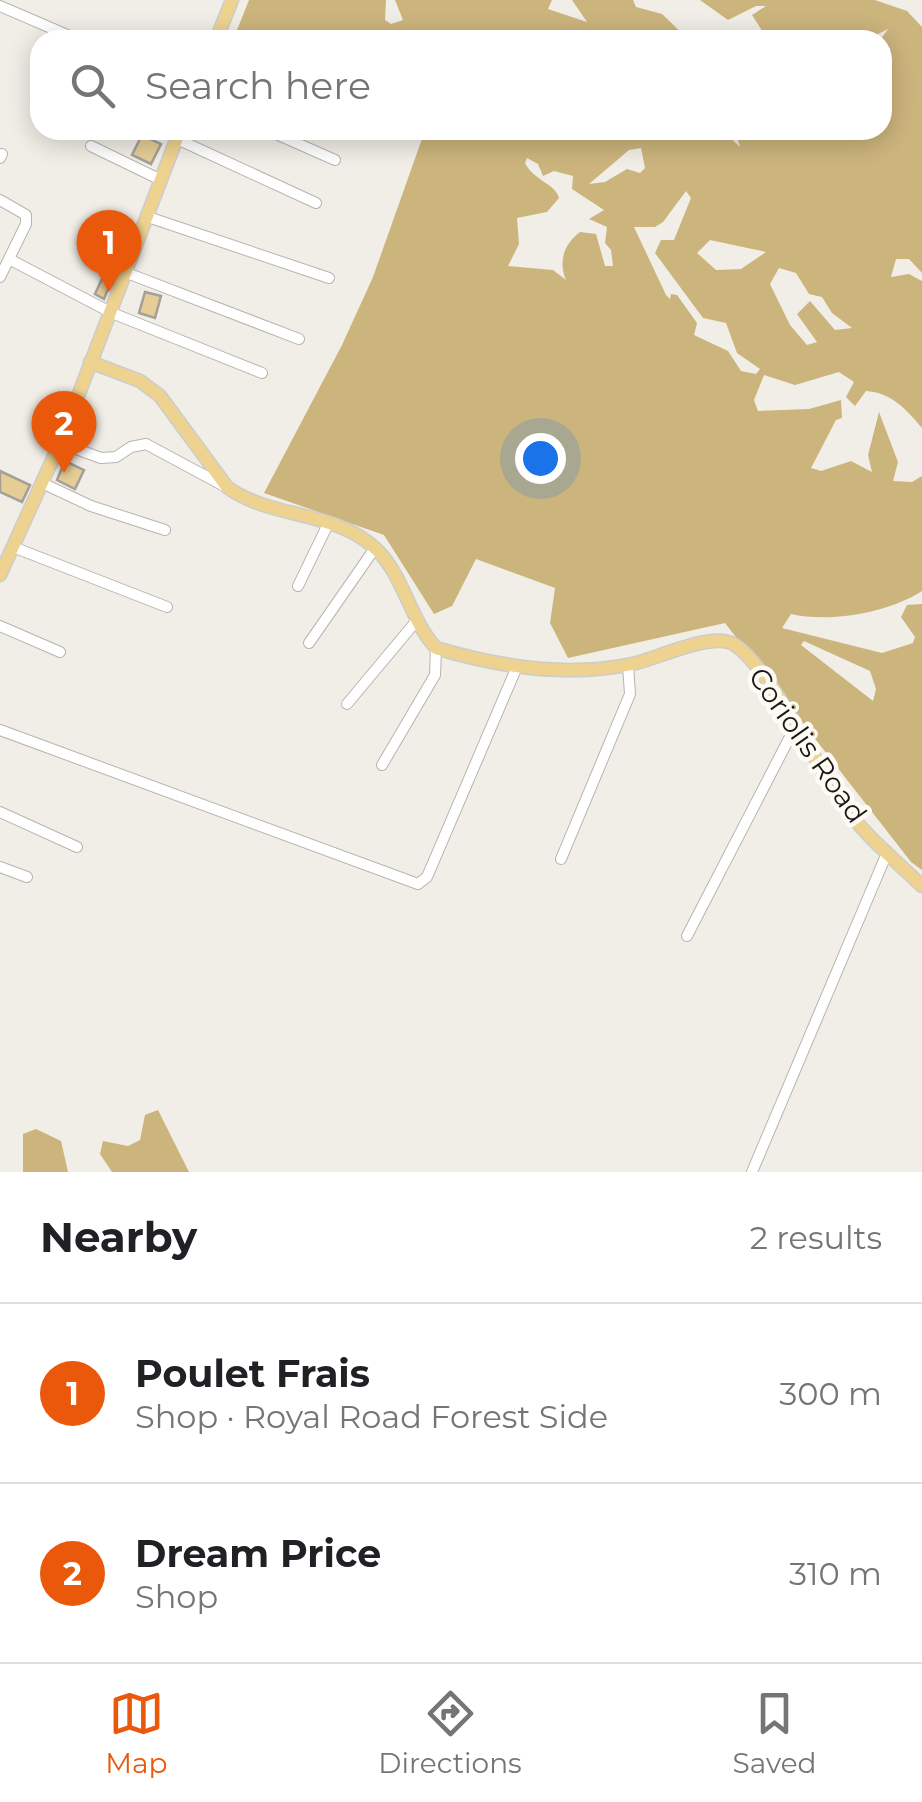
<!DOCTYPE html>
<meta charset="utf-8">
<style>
:root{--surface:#fff;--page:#f6f6f6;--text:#202124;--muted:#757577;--line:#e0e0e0;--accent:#ea580c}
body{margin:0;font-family:Montserrat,sans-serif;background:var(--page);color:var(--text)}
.you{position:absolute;left:540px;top:458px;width:35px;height:35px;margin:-25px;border:8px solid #fff;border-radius:50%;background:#1a73e8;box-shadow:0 0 0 15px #1a73e833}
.badge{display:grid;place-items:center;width:65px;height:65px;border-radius:50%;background:var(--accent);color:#fff;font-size:32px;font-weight:700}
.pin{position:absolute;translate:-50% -82px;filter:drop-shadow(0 2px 5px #0008)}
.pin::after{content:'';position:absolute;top:52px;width:35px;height:30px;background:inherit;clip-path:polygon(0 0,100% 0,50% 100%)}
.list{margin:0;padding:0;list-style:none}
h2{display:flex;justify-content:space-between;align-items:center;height:130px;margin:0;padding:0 40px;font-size:42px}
h2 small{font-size:32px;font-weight:400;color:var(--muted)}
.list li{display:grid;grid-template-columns:65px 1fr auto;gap:30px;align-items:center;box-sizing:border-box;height:180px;padding:0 40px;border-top:2px solid var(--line)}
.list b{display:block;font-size:38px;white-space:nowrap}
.list p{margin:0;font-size:32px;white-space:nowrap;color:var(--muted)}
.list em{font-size:32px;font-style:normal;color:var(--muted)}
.icon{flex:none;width:55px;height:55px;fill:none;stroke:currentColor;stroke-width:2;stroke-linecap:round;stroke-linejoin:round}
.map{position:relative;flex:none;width:922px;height:1172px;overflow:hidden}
.search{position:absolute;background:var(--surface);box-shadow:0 5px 25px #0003;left:30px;right:30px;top:30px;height:110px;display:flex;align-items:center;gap:25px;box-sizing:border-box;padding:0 35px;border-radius:30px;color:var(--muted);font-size:38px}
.sheet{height:490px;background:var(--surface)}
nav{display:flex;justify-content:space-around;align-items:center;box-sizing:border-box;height:140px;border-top:2px solid var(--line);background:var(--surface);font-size:28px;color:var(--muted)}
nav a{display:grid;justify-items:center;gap:5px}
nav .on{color:var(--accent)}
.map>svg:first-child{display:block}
.forest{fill:#ccb47d;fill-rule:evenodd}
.building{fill:#e6cd96;stroke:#a2a099;stroke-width:2.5}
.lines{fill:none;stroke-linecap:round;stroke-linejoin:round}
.minor-casing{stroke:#b7b4ae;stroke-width:12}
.major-casing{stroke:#ccc;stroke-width:15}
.minor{stroke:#fff;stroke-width:10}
.major{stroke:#eed390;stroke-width:12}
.labels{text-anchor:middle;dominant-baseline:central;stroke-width:9;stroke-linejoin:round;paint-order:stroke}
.street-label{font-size:28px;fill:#191815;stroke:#fefbf4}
</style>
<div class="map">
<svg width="922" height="1172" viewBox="0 0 922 1172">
<rect width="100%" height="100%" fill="#f1eee7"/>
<!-- forest -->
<g class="forest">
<path d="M249 0H386L385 20 391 24 403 20 395 0H552L548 9 587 22 572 0H633L636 7 662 14 689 40H233Z"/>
<path d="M700 0H875L907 11 922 27V273L909 259H896L891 277 909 274 922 281V428C907 410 891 392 866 391L855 406 846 397 854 382 839 372 795 385 764 375 754 400 758 411 809 409 841 400 842 418 836 420 811 468 821 471 851 461 872 472 868 455 879 412 898 462 893 481 912 482 922 476V591C888 613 830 623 791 614L782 628 882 653 913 643 915 637 901 617 907 605 922 604V870L911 862 725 623 568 658 550 623 555 588 476 559 452 606 434 614 384 535 264 493 342 345 373 277 423 136 411 130H722L740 147 735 130H882L880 40 888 29 866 40H768L752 15 766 6H756L728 20ZM641 148 645 168 640 173 627 169 605 182 589 184 629 150ZM527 158 538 164 543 176 554 171 573 176 572 189 604 210 589 219 607 227 605 243 611 250 613 266H605L596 234 580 232C564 244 558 262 566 280L553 270 508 266 519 244 517 218 547 212 559 198C556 184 533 180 525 163ZM686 191 691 198 674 240H661L655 253 703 318 726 323 737 353 760 369 756 374 741 371 728 351 694 335 697 323 677 295 671 294 670 299 666 295 634 227H655L663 222ZM710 240 766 252 741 269 716 270 697 253ZM779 268 796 273 809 294 822 297 832 313 852 328 835 330 810 301 797 314 817 342 807 345 790 325 770 284ZM804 641 870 671 876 689 873 701 801 645Z"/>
<path d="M158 1110 189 1172H112L100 1154 103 1141 128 1146 140 1140 145 1115Z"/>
<path d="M36 1129 61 1141 68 1172H23V1134Z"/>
</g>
<!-- building -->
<g class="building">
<path d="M142 135 161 144 151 164 132 155Z"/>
<path d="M108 266 116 269 104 299 95 294Z"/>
<path d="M145 292 161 296 155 318 139 313Z"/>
<path d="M65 461 84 470 75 489 57 480Z"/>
<path d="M0 471 30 485 22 502 0 492Z"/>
</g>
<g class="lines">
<defs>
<g id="minor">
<path d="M0 6 79 40"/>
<path d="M267 130 335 160"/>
<path d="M177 139 316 203"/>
<path d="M91 146 161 180"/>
<path d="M0 158 2 154"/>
<path d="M0 200 26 215V224L0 277"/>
<path d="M148 217 329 278"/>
<path d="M9 259 112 313 262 373"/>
<path d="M127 273 299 339"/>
<path d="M60 443 101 458 116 457 131 447 146 444 226 487"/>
<path d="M42 483 91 506 165 530"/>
<path d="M13 547 167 607"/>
<path d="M298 586 329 522"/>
<path d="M0 626 60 652"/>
<path d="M309 643 375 548"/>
<path d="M347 704 418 619"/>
<path d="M0 730 418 884 427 877 516 669"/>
<path d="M382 765 435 675 436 648"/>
<path d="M0 812 77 847"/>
<path d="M561 859 630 694 628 665"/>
<path d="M0 867 27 877"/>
<path d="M687 936 795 727"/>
<path d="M752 1172 887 853"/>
</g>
<g id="major">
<path d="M216 40 232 0"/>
<path d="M90 362 140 381 160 396 227 487C270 519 335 510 376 549 404 576 410 620 436 648 499 667 566 678 632 664 657 659 714 630 735 645 769 668 817 765 842 803 863 834 895 860 922 886"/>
<path d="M0 575 60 443 180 130"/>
</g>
</defs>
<!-- minor casing -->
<use href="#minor" class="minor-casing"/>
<!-- major casing -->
<use href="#major" class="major-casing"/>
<!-- minor -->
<use href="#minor" class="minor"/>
<!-- major -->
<use href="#major" class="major"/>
</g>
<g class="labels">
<!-- street labels -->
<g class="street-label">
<text transform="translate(808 745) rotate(55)">Coriolis Road</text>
</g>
</g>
</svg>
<div class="you"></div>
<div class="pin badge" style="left:109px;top:292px">1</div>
<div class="pin badge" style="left:64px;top:473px">2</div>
<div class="search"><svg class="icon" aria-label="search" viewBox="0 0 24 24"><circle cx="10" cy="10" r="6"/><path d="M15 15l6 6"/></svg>Search here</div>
</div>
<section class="sheet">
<h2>Nearby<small>2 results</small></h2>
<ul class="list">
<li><span class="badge">1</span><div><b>Poulet Frais</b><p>Shop · Royal Road Forest Side</p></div><em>300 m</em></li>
<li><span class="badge">2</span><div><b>Dream Price</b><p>Shop</p></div><em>310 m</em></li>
</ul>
</section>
<nav>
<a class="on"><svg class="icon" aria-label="map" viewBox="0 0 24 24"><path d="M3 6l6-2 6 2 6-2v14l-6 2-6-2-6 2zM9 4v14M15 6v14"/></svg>Map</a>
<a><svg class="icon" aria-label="directions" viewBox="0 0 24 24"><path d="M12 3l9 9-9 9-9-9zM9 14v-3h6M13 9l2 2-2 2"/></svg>Directions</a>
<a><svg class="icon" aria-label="saved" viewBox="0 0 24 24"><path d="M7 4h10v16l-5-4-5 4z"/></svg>Saved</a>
</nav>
